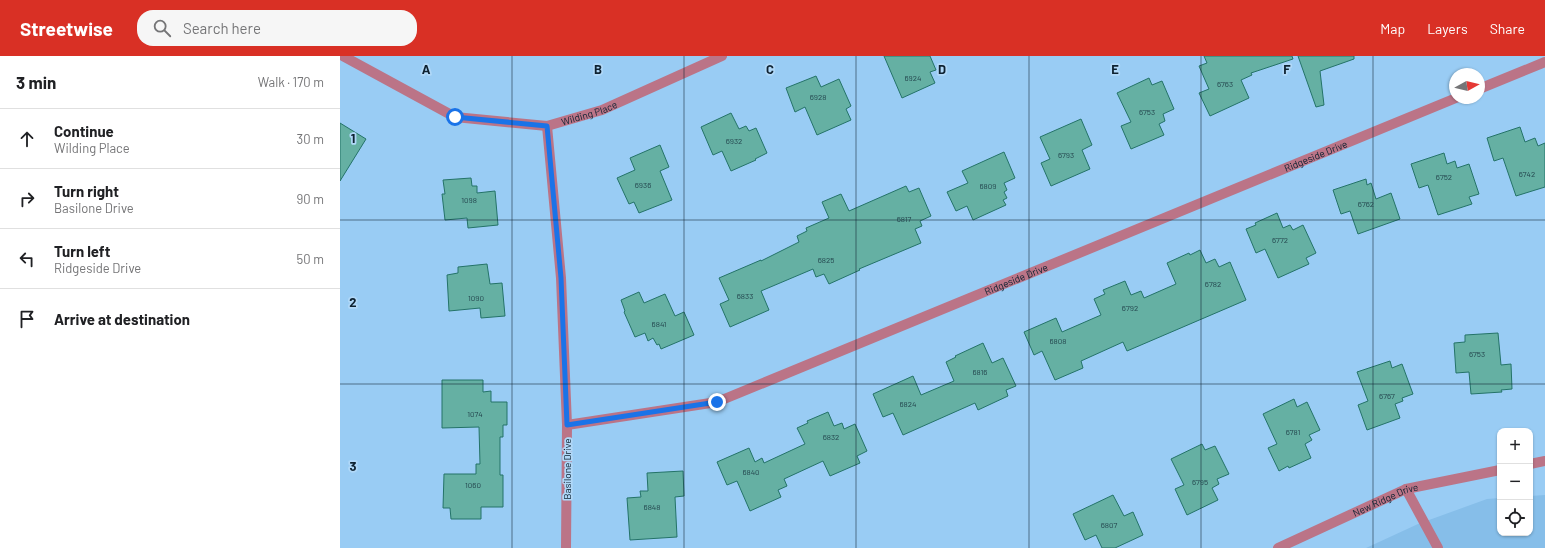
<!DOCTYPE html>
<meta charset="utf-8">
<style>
:root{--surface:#fff;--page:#f6f6f6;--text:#202124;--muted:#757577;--line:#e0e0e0;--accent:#d93025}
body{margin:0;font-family:Barlow,sans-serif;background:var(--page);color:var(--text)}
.controls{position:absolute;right:12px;bottom:12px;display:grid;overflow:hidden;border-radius:8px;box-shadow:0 1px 3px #0004}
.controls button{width:36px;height:36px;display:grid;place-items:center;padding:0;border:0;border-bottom:1px solid var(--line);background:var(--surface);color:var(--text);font:20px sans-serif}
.compass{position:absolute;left:1109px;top:12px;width:36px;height:36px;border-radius:50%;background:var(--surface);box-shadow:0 1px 3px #0004;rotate:82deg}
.stop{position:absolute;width:12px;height:12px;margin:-9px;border:3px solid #1a73e8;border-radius:50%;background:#fff}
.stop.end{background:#1a73e8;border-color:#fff;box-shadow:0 1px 4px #0008}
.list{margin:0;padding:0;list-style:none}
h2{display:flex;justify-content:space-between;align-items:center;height:52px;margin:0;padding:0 16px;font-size:17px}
h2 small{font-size:13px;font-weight:400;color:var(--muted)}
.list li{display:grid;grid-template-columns:26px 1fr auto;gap:12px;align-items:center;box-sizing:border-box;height:60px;padding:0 16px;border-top:1px solid var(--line)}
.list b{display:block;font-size:15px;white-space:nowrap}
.list p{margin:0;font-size:13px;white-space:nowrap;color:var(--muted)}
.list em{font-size:13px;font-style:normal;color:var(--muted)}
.icon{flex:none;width:22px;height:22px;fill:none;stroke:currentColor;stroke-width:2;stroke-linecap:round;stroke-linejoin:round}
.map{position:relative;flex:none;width:1205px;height:492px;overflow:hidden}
header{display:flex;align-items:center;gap:24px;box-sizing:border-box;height:56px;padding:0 20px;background:var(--accent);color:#fff}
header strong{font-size:19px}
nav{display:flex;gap:22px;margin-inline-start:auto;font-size:14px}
.search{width:280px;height:36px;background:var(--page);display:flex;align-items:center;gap:10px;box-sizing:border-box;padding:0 14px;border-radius:16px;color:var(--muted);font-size:15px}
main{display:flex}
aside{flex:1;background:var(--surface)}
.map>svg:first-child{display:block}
.built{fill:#86bee9}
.building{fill:#65b0a3;stroke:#247368}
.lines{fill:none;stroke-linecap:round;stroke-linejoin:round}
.lane{stroke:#bb7487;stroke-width:10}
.street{stroke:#bb7487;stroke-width:10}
.route{stroke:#1a73e8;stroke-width:5}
.grid{fill:none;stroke:#0e2231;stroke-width:1;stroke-opacity:0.55}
.labels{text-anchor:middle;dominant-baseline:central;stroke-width:3.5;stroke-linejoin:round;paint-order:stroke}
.number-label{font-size:8px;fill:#24464e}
.street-label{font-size:10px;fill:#0e2231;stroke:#b0d8f8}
.grid-label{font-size:13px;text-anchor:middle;font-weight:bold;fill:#0e2231;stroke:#b0d8f8;stroke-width:3.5;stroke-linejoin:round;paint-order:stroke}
</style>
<header>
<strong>Streetwise</strong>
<div class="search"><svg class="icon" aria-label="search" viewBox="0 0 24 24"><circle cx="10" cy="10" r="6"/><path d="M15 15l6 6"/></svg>Search here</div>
<nav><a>Map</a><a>Layers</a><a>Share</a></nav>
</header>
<main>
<aside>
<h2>3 min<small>Walk · 170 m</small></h2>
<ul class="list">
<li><svg class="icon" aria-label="ahead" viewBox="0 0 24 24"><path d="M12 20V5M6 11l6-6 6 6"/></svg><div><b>Continue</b><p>Wilding Place</p></div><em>30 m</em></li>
<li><svg class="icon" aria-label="right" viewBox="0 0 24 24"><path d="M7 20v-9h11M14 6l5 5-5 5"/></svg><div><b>Turn right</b><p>Basilone Drive</p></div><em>90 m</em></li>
<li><svg class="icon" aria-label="left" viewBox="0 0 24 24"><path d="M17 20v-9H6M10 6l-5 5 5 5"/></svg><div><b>Turn left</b><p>Ridgeside Drive</p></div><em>50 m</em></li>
<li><svg class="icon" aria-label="arrive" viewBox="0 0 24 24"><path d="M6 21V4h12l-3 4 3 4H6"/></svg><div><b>Arrive at destination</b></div></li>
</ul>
</aside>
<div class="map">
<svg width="1205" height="492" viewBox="0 0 1205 492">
<rect width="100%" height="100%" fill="#99ccf4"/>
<!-- built -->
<path class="built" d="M1205 439V492H1026L1078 468 1147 443 1160 442V477H1190V440Z"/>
<!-- building -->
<g class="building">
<path d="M544 0H590L596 14 590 16 595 27 562 42Z"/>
<path d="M864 0H952L953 3 911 17 912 19 901 24 909 42 870 60 859 37 869 33 859 10 867 7Z"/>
<path d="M958 0H1014V3L980 15 984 49 976 51Z"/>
<path d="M476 20 481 31 499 23 511 50 506 53 511 64 477 79 465 51 455 56 446 32Z"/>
<path d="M809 22 812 29 822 25 834 53 823 58 825 65 819 68 824 79 791 93 781 70 791 66 777 37Z"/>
<path d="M391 57 399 73 406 70 409 75 416 72 427 97 415 103 416 104 391 115 382 95 373 99 361 71Z"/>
<path d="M741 63 752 89 742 94 750 113 711 130 701 107 710 103 700 81Z"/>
<path d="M0 67 26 83 0 125Z"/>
<path d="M1180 71 1185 86 1195 82 1198 90 1205 87V131L1176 140 1163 102 1154 105 1147 82Z"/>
<path d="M320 89 329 111 320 115 332 144 299 157 294 146 289 148 277 122 295 114 290 102Z"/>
<path d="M664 96 675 122 664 127 667 134 664 136 667 142 663 144 666 149 633 164 627 150 616 155 607 136 628 127 622 115Z"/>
<path d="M1104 97 1107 108 1115 105 1117 112 1129 108 1139 138 1129 141 1132 148 1098 159 1088 129 1079 132 1071 108Z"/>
<path d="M131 122 132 130H137V137L155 135 158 169 128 172 127 162 105 164 102 138H105L103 124Z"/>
<path d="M1026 123 1027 129 1031 127 1036 143 1051 137 1060 163 1018 178 1010 155 1001 158 993 134Z"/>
<path d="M566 130 569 136 579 132 591 160 580 165 582 170 575 173 581 187 519 213 520 214 489 228 484 218 476 221 473 213 421 235 429 254 390 271 380 248 389 244 379 222 421 204V205L459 186 457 180 467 175 466 172 489 162 482 146 501 138 509 155Z"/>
<path d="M937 157 943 172 950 169 953 174 963 169 976 197 966 202 969 208 938 222 925 193 916 197 906 173 916 169 915 167Z"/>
<path d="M860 194 866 207 875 203 879 211 890 206 906 244 787 295 783 286 741 305 743 312 715 324 702 295 694 299 684 276 716 262 722 276 761 259 754 243 765 238 763 234 785 225 791 239 801 235 804 242 836 228 827 207 849 197 850 199Z"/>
<path d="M147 208 150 228 162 227 165 260 141 262 140 252 109 255 107 219 118 217V211Z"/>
<path d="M299 236 304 247 325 238 335 260 344 256 354 279 321 293 319 288 317 289 313 282 308 285 305 277 295 281 284 256 285 255 281 244Z"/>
<path d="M1158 277 1161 309 1171 308 1172 333 1161 334 1162 336 1131 338 1129 316 1116 317 1114 287 1125 286V279Z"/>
<path d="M643 287 652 307 663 302 676 330 666 334 668 340 638 354 635 347 563 379 553 357 543 361 533 338 573 320 581 339 614 325 606 306 616 301 615 300Z"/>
<path d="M1050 305 1052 312 1062 308 1073 338 1062 342 1063 345 1055 348 1060 362 1027 374 1018 349 1028 345 1017 316Z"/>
<path d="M102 324H143V336L151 335V346H167V369H163V381H160V419H163V451H141V463H111L110 452H103L104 418H136V408H140L139 371 102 372Z"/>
<path d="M954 343 957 351 967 346 980 374 969 379 972 384 965 388 971 402 949 412 948 410 939 415 928 392 937 388 923 358Z"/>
<path d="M488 356 494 370 502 367 504 373 515 368 527 395 517 400 520 407 490 420 483 405 444 423 447 430 438 434 441 441 410 455 397 425 387 429 377 406 409 392 415 406 422 402 424 407 465 388 457 372 468 367 467 365Z"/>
<path d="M862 388 865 394 875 390 889 418 877 423 879 428 872 432 878 444 847 459 835 433 844 429 831 403Z"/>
<path d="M343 415 344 440 335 441 337 481 290 484 287 442 301 441 300 435H308L307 417Z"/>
<path d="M773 439 784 460 793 456 803 479 775 492H762L756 479 745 484 733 458Z"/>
</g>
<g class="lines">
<!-- lane -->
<path class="lane" d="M1066 433 1098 492"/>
<!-- street -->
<g class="street">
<path id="s1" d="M3 0 115 61 207 70 262 54 382 0"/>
<path d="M1139 33 1205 6"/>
<path d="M207 70 221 222 227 369 226 492"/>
<path id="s2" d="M227 369 377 346 1116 42"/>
<path d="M1190 408 1205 405"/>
<path id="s3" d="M938 492 1066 433 1160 414"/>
</g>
</g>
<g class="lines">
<!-- route -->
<path class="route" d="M115 61 207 70 221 222 227 369 377 346"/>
</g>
<!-- grid -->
<path class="grid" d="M172 0V492M344 0V492M516 0V492M689 0V492M861 0V492M1033 0V492M0 164H1205M0 328H1205"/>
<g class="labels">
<!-- number labels -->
<g class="number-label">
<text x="573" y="22">6924</text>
<text x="885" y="28">6763</text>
<text x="478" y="41">6928</text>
<text x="807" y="56">6753</text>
<text x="394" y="85">6932</text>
<text x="726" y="99">6793</text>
<text x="1187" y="118">6742</text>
<text x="1104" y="121">6752</text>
<text x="303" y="129">6936</text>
<text x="648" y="130">6809</text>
<text x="129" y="144">1098</text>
<text x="1026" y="148">6762</text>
<text x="564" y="163">6817</text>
<text x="940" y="184">6772</text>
<text x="486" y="204">6825</text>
<text x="873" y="228">6782</text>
<text x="405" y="240">6833</text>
<text x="136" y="242">1090</text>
<text x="790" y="252">6792</text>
<text x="319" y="268">6841</text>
<text x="718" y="285">6808</text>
<text x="1137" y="298">6753</text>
<text x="640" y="316">6816</text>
<text x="1047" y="340">6767</text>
<text x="568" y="348">6824</text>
<text x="135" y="358">1074</text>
<text x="953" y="376">6781</text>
<text x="491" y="381">6832</text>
<text x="411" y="416">6840</text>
<text x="860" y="426">6795</text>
<text x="133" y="429">1060</text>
<text x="312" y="451">6848</text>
<text x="769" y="469">6807</text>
</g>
<!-- street labels -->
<g class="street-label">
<text stroke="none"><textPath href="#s1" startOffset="264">Wilding Place</textPath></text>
<text stroke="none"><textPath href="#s2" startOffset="799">Ridgeside Drive</textPath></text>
<text stroke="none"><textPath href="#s2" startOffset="475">Ridgeside Drive</textPath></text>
<text transform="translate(227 413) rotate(-90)">Basilone Drive</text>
<text stroke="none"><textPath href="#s3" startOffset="118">New Ridge Drive</textPath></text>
</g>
</g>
<g class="grid-label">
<text x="86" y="18">A</text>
<text x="258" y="18">B</text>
<text x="430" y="18">C</text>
<text x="602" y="18">D</text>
<text x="775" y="18">E</text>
<text x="947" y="18">F</text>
<text x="13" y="87">1</text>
<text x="13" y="251">2</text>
<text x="13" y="415">3</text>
</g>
</svg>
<div class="controls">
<button>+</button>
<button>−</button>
<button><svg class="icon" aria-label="locate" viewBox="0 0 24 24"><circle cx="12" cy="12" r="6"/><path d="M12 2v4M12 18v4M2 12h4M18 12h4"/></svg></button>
</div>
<svg class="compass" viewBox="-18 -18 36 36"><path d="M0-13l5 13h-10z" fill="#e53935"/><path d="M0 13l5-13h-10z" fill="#757577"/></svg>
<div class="stop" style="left:115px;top:61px"></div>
<div class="stop end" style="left:377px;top:346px"></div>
</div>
</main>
